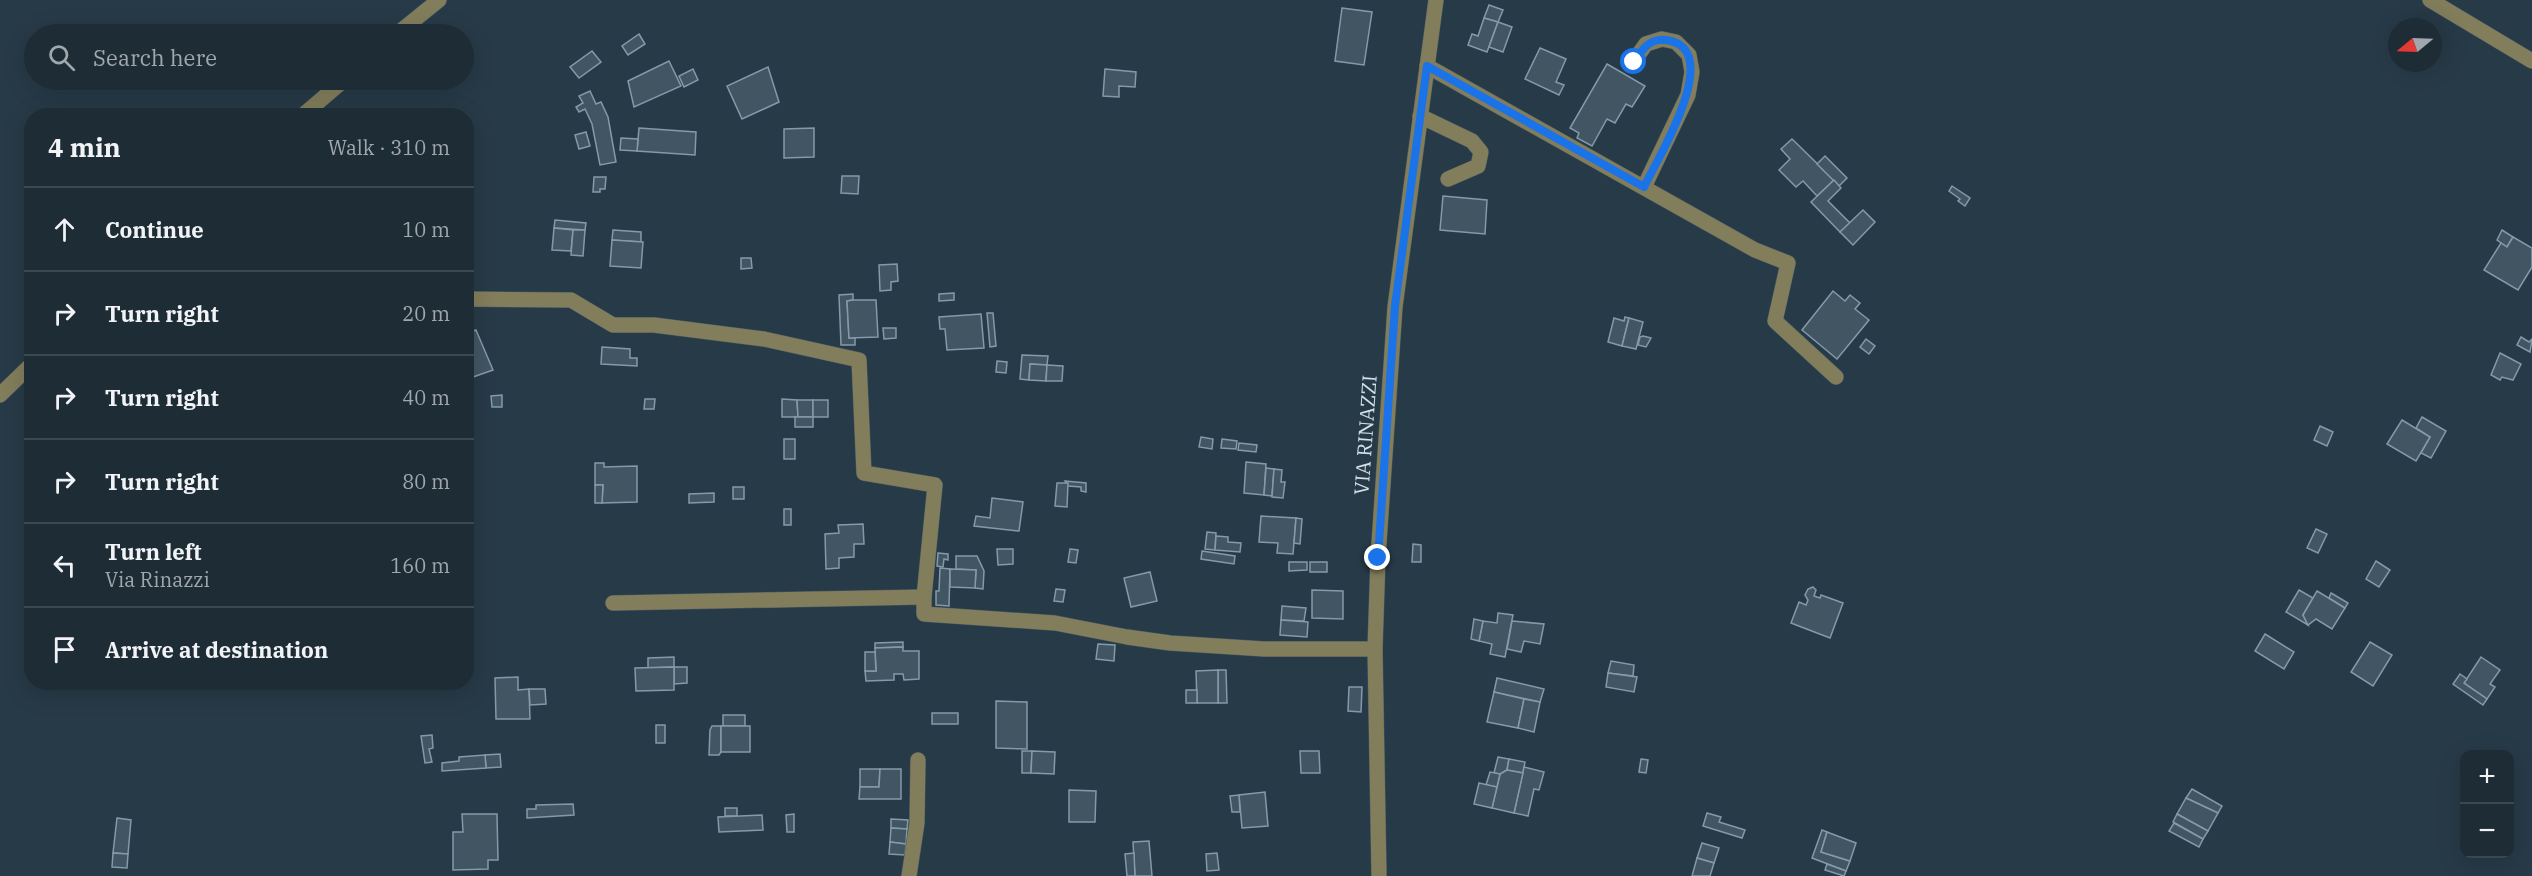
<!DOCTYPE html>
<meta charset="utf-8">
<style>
:root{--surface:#1d2c35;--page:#25343d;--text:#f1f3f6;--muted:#a0a7ad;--line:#3b4850}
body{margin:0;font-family:"IBM Plex Serif",serif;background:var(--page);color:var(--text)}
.controls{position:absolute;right:18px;bottom:18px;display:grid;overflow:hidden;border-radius:12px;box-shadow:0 6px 24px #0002}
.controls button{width:54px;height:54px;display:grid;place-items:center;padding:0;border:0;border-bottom:2px solid var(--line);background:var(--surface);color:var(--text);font:30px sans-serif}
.compass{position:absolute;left:2388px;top:18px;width:54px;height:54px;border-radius:50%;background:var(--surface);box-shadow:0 6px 24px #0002;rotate:251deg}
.stop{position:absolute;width:18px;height:18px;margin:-14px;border:4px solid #1a73e8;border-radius:50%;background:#fff}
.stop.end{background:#1a73e8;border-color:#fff;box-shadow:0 2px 6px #0008}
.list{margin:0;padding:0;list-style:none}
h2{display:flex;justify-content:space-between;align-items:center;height:78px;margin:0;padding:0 24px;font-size:26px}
h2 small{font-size:20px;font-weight:400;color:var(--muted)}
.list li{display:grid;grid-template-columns:39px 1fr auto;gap:18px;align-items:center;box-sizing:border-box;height:84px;padding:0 24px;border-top:2px solid var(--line)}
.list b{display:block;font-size:22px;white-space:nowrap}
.list p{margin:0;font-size:20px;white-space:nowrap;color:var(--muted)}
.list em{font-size:20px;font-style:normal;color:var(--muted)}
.icon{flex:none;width:33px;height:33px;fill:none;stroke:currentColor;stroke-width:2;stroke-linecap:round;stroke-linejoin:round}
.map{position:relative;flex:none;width:2532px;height:876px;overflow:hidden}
.search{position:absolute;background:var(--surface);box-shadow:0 6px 24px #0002;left:24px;top:24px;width:450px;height:66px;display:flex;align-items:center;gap:15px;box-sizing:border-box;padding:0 21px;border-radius:33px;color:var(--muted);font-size:22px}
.panel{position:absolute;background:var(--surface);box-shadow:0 6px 24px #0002;left:24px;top:108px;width:450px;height:582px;border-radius:24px}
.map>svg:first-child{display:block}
.building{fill:#415563;stroke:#849aaa;stroke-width:1.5}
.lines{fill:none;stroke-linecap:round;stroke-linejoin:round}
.minor-casing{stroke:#465864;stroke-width:16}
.minor{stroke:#827d5b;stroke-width:15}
.route{stroke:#1a73e8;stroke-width:8}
.labels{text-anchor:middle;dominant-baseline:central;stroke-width:5;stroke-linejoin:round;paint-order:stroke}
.street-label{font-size:20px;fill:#d5e1e9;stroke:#273a47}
</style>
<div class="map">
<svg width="2532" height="876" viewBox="0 0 2532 876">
<rect width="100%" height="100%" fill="#273a47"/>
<!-- building -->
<g class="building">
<path d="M1489 5 1503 10 1498 22 1484 18Z"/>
<path d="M1342 8 1372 12 1364 65 1335 61Z"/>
<path d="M1484 18 1498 22 1487 52 1468 45 1472 34 1478 36Z"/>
<path d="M1498 22 1512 27 1503 52 1489 47Z"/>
<path d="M639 34 645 44 628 55 622 46Z"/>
<path d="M1540 48 1566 59 1556 82 1564 85 1559 95 1525 79Z"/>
<path d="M592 51 601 62 579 78 570 67Z"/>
<path d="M669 61 681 86 634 107 628 81Z"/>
<path d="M1607 64 1645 86 1632 107 1626 104 1615 123 1607 119 1592 146 1577 138 1579 133 1570 128Z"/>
<path d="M768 67 779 102 742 119 727 86Z"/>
<path d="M693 69 698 80 684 87 679 76Z"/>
<path d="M1105 69 1136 72 1135 87 1119 86V97L1103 96Z"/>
<path d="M590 91 596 104 601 102 608 117 616 162 600 165 592 124 585 109 579 112 576 107 583 103 579 96Z"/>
<path d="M639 128 696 132 695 155 637 151Z"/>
<path d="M814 128V157L784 158V129Z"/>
<path d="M586 132 590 146 579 149 575 135Z"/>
<path d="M621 138 638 139 637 151 620 150Z"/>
<path d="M1792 139 1834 180 1817 196 1803 181 1796 187 1779 170 1790 159 1781 149Z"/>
<path d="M1825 156 1847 178 1839 186 1817 164Z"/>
<path d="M842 176H859L858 194 841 193Z"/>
<path d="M594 177H606L605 189H600V192H593Z"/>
<path d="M1834 180 1841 188 1828 201 1850 223 1840 232 1811 202Z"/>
<path d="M1952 186 1970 198 1965 206 1958 201 1960 199 1949 191Z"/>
<path d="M1443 196 1487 200 1485 234 1440 230Z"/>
<path d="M1863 210 1875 222 1853 245 1840 232Z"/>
<path d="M555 220 586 223 585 230 554 228Z"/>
<path d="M554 228 573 230 571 251 552 250Z"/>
<path d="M573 230H585L583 256 571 255Z"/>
<path d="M613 230 641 232V242L612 240Z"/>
<path d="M2502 230 2513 237 2507 247 2497 240Z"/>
<path d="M2513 237 2532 248V267L2518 290 2484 270 2501 243 2507 247Z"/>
<path d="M612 240 643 242 641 268 610 266Z"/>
<path d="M741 258H751L752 268 741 269Z"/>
<path d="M897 264 898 281 891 282V290L880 291 879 265Z"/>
<path d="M1833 291 1845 301 1850 295 1860 303 1855 309 1869 320 1837 359 1802 330Z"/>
<path d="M954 293V300L939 301V294Z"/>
<path d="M853 294V300L847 301 849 338H855V345H841L839 295Z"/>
<path d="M853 300H876L878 337 849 338 847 301Z"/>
<path d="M987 313H993L996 346 990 347Z"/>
<path d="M981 314 984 348 947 350 945 329H940L939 317Z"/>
<path d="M1625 317 1629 318 1622 346 1608 342 1614 318 1624 321Z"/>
<path d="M1629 318 1643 322 1636 349 1622 346Z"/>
<path d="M883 328H896V338L884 339Z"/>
<path d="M476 330 493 370 473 377 466 361V334Z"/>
<path d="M1643 336 1651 338 1646 347 1638 345 1640 337Z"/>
<path d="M2521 337 2529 342 2532 339 2530 352 2517 345Z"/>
<path d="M1866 339 1875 346 1869 354 1860 347Z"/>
<path d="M602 347 630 349V358H637V366L601 364Z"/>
<path d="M2500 353 2521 364 2513 380 2502 377 2500 380 2491 375Z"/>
<path d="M1022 355 1048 356 1047 365 1030 364 1029 380 1020 379Z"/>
<path d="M997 361 1007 362 1006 373 996 372Z"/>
<path d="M1030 364 1047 365 1046 381 1029 380Z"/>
<path d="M1047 365 1063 366 1062 381H1046Z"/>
<path d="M502 395V407H492L491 396Z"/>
<path d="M645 399H655L654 409H644Z"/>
<path d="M782 399 797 400 798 417H782Z"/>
<path d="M797 400H813V417H798Z"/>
<rect x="813" y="400" width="15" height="17"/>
<rect x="795" y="417" width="18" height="10"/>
<path d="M2422 417 2446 431 2431 458 2421 453 2430 437 2416 428Z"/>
<path d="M2402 420 2430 437 2416 461 2387 444Z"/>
<path d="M2320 426 2333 432 2327 446 2314 440Z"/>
<path d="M1201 437 1213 439 1212 449 1199 447Z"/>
<rect x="784" y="439" width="11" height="20"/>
<path d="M1222 439 1237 441 1236 449 1221 448Z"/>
<path d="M1239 443 1257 445 1256 452 1238 450Z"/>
<path d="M1246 462 1266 464 1264 495 1244 493Z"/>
<path d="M595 463H604V467L637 466V502L602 503 603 485H595Z"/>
<path d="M1266 468 1274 469 1272 496 1264 495Z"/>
<path d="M1274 469 1282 470 1281 482H1285L1283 498 1272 497Z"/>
<path d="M1065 481 1086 483V492L1081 491V487L1068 486Z"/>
<path d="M1057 483H1068L1067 507 1055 506Z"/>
<path d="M595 485H603L602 503H595Z"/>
<rect x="733" y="487" width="11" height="12"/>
<path d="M714 493V502L689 503V494Z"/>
<path d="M992 498 1023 502 1019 531 974 526 976 516 990 518Z"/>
<rect x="784" y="509" width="7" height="16"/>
<path d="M1261 516 1296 518 1293 554 1277 553 1278 543 1259 542Z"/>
<path d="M1296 518 1302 519 1300 544 1294 543Z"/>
<path d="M863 524 864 544H854V557L839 558V568L826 569 825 534 839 533 838 525Z"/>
<path d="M2316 529 2327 534 2318 553 2307 548Z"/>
<path d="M1207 532 1216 533 1215 550 1205 549Z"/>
<path d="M1216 536 1228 537V542L1241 543 1240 552 1215 550Z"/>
<path d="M1413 544 1421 545V562H1412Z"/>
<path d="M997 549H1013V564L998 565Z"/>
<path d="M1070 549 1078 550 1076 563 1068 562Z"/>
<path d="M1202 551 1235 556 1234 564 1201 559Z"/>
<path d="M938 553 948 554V560L944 559 943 567 937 566Z"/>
<path d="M956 556H977L984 571 983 589 975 588 976 570 956 569Z"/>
<path d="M2376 561 2390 570 2379 587 2366 579Z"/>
<path d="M1289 562H1307V570L1289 571Z"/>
<rect x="1310" y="562" width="17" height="10"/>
<path d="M940 568 950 569 949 606 936 605V591H939Z"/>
<path d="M950 569 976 570 975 588 950 587Z"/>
<path d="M1150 572 1157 601 1131 607 1124 578Z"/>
<path d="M1813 587 1816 590 1814 596 1820 598 1821 595 1843 603 1830 638 1791 623 1799 602 1806 605 1808 600 1805 595 1808 589Z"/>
<path d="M1056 589 1065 590 1063 602 1054 601Z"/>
<path d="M1312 590 1343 591V619L1312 618Z"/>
<path d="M2299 590 2313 598 2303 615 2308 625 2286 612Z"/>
<path d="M2317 591 2345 608 2332 629 2316 619 2308 625 2303 615Z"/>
<path d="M2331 593 2348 603 2345 608 2329 598Z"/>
<path d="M1282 606 1306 608 1304 621 1281 620Z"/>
<path d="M1498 613 1513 615 1505 657 1490 654 1492 644 1479 641 1483 621 1497 623Z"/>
<path d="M1474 619 1483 621 1479 641 1471 639Z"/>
<path d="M1281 620 1308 622 1307 637 1280 635Z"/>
<path d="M1512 621 1544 624 1540 644 1524 641 1521 652 1507 649Z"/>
<path d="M2265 634 2294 652 2284 669 2255 651Z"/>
<path d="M903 642V647L875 648V643Z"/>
<path d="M2370 642 2392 655 2373 686 2351 672Z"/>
<path d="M1098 644 1115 645 1114 661 1096 659Z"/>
<path d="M903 647V651H919V679L904 680 903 674H894V680L866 681 865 671H876L875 648Z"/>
<path d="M865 652H875L876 671H865Z"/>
<path d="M674 657V667L648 668V658Z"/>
<path d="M2481 657 2500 670 2490 684 2495 687 2487 699 2464 683Z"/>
<path d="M1611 661 1634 665 1633 676 1608 673Z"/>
<path d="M674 667H687V683L674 684Z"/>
<path d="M674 667V690L636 691 635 668Z"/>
<path d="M1218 670H1226L1227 703H1218Z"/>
<path d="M1218 670V703H1197L1196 671Z"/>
<path d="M1608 673 1637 677 1634 692 1606 687Z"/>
<path d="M2460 674 2467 679 2464 683 2487 699 2483 705 2453 684Z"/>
<path d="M518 677V690L529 689 530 719H496L495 678Z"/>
<path d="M1497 678 1544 689 1540 702 1494 692Z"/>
<path d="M1349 687H1362L1361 712 1348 711Z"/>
<path d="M529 689H545L546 704 530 705Z"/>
<rect x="1186" y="690" width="11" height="13"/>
<path d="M1494 692 1524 699 1518 728 1487 722Z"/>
<path d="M1524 699 1540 702 1534 732 1518 728Z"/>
<path d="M996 701 1027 702V749L996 748Z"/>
<rect x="932" y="713" width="26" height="11"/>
<rect x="723" y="715" width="22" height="11"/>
<rect x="656" y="725" width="9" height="18"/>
<path d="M712 726H721V752L719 755H709L710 730Z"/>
<rect x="721" y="726" width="29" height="26"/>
<path d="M432 735 433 748 429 749 432 762 425 763 421 736Z"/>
<path d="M1022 751H1032L1031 773H1022Z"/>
<path d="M1032 751 1055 752 1054 774 1031 773Z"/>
<path d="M1300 751H1319L1320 773H1301Z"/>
<path d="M500 754 501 767 486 768 485 755Z"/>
<path d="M485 755 486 768 442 771V763L459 761V757Z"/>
<path d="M1498 757 1509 759 1507 770 1500 774 1494 773Z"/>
<path d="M1509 759 1525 762 1523 773 1507 770Z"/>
<path d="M1641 759 1648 760 1646 773 1639 772Z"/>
<path d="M1524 767 1544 772 1539 790 1534 789 1528 816 1514 813Z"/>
<path d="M860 769H880L879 787H860Z"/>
<path d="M880 769H901V799H859L860 787H879Z"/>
<path d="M1507 770 1523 773 1514 813 1492 808 1500 774Z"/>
<path d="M1490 772 1500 774 1497 787 1486 785Z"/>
<path d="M1479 783 1497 787 1492 808 1474 804Z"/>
<path d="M2192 789 2222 806 2218 813 2186 798Z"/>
<path d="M1069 790 1096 791 1095 822H1069Z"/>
<path d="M1265 792 1268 826 1242 828 1239 795Z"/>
<path d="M1239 795 1240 812H1232L1230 796Z"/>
<path d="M2186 798 2218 813 2208 831 2177 814Z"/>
<path d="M573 804 574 815 527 818V809H536V805Z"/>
<rect x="725" y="808" width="12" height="8"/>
<path d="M1707 813 1721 817 1719 822 1745 830 1742 838 1703 826Z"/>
<path d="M462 814H497L498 860H488V869L453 870V832H463Z"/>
<path d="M794 814V832H787L786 815Z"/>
<path d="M2177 814 2208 831 2203 839 2173 822Z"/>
<path d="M762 815 763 830 719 832 718 817Z"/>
<path d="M117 818 131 820 128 854 113 853Z"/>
<path d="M891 819 908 820 907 829 891 828Z"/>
<path d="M2174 823 2203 839 2199 847 2169 831Z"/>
<path d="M891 828 907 829 906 844 890 842Z"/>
<path d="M1822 830 1827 832 1821 852 1850 861 1846 871 1812 858Z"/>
<path d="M1827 832 1856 843 1850 861 1821 852Z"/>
<path d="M1149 841 1152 876H1135L1133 842Z"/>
<path d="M890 842 906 844 905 855 889 854Z"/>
<path d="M1702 843 1719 848 1714 863 1697 858Z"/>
<path d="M113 853 128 854 127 868 112 867Z"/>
<path d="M1134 853 1135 876H1127L1125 854Z"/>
<path d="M1217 853 1219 870 1207 871 1206 854Z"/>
<path d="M1697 858 1714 863 1710 876H1692Z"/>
<path d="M1827 864 1846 871 1844 876 1825 870Z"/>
</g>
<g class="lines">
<defs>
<g id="minor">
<path d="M2430 0 2532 61"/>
<path d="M397 34 439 0"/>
<path d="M1633 62 1646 44 1662 39 1676 42 1689 55 1692 72 1688 95 1644 187"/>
<path d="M1427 66 1755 250 1788 263 1775 321 1836 377"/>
<path d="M302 116 344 80"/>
<path d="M1420 116 1472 141 1481 152 1478 166 1448 179"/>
<path d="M466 299 571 300 613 325H654L764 339 859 360 864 473 935 485 924 597V614L1055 623 1127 637 1170 643 1264 649H1375"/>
<path d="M0 395 32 364"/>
<path d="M613 603 924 597"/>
<path d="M909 876 917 823 918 760"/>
<path d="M1379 876 1375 649 1378 558 1395 307 1436 0"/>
</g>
</defs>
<!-- minor casing -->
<use href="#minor" class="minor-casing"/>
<!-- minor -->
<use href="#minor" class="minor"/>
</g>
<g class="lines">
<!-- route -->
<path class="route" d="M1378 558 1395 306 1427 66 1644 187C1657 159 1727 48 1666 40 1649 38 1642 50 1634 62"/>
</g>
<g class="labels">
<!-- street labels -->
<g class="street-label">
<text transform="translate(1365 435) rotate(-86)">VIA RINAZZI</text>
</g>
</g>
</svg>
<div class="controls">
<button>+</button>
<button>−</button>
</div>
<svg class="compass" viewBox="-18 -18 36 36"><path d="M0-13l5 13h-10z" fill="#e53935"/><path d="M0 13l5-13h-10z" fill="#a0a7ad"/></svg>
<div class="stop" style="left:1634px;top:62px"></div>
<div class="stop end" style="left:1378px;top:558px"></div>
<div class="search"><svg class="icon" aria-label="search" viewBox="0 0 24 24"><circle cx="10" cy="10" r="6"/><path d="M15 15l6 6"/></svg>Search here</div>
<section class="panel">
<h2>4 min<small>Walk · 310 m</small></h2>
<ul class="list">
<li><svg class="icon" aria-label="ahead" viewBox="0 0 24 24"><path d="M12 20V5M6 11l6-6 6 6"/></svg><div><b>Continue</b></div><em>10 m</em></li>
<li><svg class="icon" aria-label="right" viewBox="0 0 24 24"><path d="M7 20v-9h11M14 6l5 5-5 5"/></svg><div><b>Turn right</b></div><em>20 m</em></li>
<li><svg class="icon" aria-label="right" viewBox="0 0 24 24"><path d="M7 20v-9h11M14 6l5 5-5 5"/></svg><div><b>Turn right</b></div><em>40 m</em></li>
<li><svg class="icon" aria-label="right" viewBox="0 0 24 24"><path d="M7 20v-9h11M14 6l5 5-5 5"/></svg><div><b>Turn right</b></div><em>80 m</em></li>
<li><svg class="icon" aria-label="left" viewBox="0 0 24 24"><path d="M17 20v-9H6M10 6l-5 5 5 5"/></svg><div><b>Turn left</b><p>Via Rinazzi</p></div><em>160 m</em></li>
<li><svg class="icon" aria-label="arrive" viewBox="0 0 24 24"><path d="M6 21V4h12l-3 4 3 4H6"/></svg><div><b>Arrive at destination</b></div></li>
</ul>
</section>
</div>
